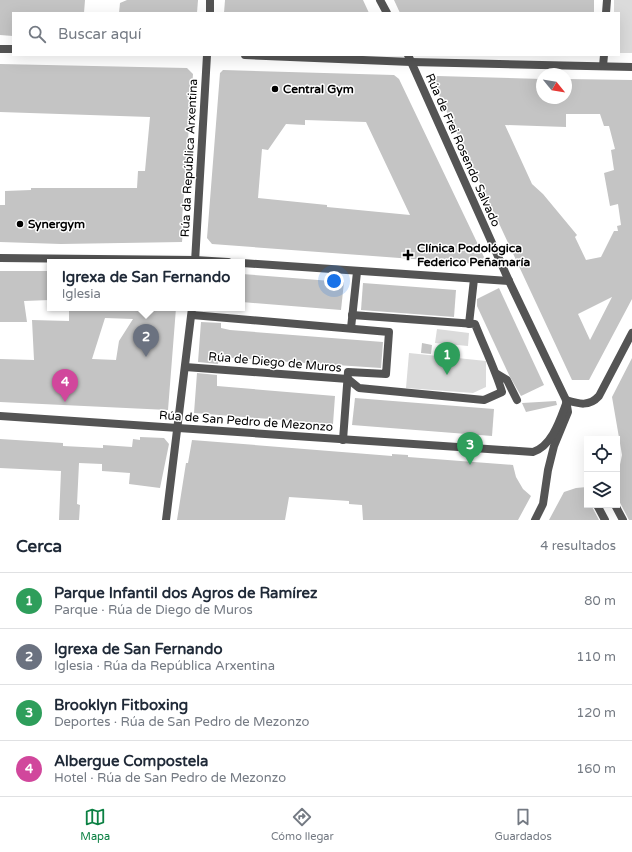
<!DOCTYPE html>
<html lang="es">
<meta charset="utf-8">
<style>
:root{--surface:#fff;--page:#f6f6f7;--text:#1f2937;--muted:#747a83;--line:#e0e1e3;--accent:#0b8043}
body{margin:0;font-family:"Varela Round",sans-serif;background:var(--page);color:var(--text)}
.controls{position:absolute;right:12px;bottom:12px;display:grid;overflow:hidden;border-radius:0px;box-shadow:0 4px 16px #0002}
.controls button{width:36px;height:36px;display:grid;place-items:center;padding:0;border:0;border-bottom:1px solid var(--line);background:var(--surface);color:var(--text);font:20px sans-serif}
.compass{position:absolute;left:536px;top:68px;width:36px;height:36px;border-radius:50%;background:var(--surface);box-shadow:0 4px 16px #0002;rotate:120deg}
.you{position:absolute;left:334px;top:281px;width:14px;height:14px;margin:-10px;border:3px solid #fff;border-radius:50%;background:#1a73e8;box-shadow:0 0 0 6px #1a73e833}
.badge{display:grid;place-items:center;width:26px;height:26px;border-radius:50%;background:var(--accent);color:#fff;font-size:13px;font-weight:700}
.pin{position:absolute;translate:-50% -33px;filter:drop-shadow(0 1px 2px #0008)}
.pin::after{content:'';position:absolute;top:21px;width:14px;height:12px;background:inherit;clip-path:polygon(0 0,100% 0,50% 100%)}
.popup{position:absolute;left:47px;top:259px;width:198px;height:52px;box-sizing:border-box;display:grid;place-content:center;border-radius:0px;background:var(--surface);filter:drop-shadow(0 1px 3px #0005);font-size:13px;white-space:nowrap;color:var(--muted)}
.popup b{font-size:15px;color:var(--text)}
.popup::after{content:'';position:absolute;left:50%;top:100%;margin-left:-8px;border:8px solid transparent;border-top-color:var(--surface)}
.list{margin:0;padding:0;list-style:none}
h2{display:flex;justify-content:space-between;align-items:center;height:52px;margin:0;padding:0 16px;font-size:17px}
h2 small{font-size:13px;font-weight:400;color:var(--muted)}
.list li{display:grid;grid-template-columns:26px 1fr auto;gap:12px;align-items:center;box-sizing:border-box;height:56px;padding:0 16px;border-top:1px solid var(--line)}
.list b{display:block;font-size:15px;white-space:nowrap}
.list p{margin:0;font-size:13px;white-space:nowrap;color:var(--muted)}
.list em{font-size:13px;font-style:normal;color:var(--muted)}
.icon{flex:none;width:22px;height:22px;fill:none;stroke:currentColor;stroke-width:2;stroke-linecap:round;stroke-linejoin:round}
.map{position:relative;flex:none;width:632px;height:520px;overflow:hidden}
.search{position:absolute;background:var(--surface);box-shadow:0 4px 16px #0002;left:12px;right:12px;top:12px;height:44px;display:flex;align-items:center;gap:10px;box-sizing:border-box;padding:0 14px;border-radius:0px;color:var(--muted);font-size:15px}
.sheet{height:276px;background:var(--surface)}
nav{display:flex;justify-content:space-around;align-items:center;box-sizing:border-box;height:56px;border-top:1px solid var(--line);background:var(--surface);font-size:11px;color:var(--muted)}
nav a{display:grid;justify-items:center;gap:2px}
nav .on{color:var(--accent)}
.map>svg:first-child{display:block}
.green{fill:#dbdbdb}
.building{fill:#c4c4c4;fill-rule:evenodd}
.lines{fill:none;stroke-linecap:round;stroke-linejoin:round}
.street{stroke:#545454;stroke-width:8}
.poi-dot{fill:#000;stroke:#fff;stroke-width:1.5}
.labels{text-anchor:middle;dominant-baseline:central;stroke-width:3;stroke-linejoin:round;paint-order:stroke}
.poi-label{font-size:12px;font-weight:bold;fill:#000;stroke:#fff;text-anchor:start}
.street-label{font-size:12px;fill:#000;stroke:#fff}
</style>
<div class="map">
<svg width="632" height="520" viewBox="0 0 632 520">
<rect width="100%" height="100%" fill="#fff"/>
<!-- green -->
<g class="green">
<path d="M614 0H632V53H619V13H614Z"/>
<path d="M437 329 469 333 468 346 435 343Z"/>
<path d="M409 353 486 361V387L473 393 406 388Z"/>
</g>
<!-- building -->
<g class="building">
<path d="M0 0H85L84 13H13V36L0 35Z"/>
<path d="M127 0H198L197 13H119L120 3Z"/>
<path d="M225 0H363L369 13H224Z"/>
<path d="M394 0H594V13H400Z"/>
<path d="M0 64 187 68 193 74 182 219H184L182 242 61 244 0 242V205H5V191L31 190V188H137L138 171H145L150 117 0 112Z"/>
<path d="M223 70 394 75 399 79 484 257 480 264 212 244 207 238 220 73ZM305 120 366 122 410 215 327 207V205L258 198 262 149 268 150 286 124 305 125Z"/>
<path d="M437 76 542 79V98H566V79L632 80V299L589 380H572L433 82ZM566 114H600L604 126H609L615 149 611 150 614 170 604 173 610 206 618 204 621 225 617 226 618 231H614L601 257 586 260 575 237 577 235 543 194 532 184 505 125 566 127ZM612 297 590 340 578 314Z"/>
<path d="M0 271H50V300L24 301 27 322H0Z"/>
<path d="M242 274 344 282 341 310 242 302Z"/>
<path d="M363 283 456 290 454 317 361 310Z"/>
<path d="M499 288 544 385 521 396 509 375 477 306V299Z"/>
<path d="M69 308H176L168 410 0 402V359L34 360 32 320 69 321ZM105 318 133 319 119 341 116 360 92 359Z"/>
<path d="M201 322 221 323V328L230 330 383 342 381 368 219 357 218 364 198 362Z"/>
<path d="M422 343 432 345 431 354 421 353Z"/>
<path d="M632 358V520H629L617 497V479L622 455 612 397Z"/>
<path d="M197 373 217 375V386L335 396 333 424 194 413Z"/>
<path d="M355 398 494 409 492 436 352 425Z"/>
<path d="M556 401 557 405 526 412 522 403Z"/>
<path d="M140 437 164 438 169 444 160 488 129 484 130 473 102 471V464L79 463 77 504 80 505 79 520H59L61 471 0 468V439L63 443V446L103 448V445L132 447 133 439 140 440Z"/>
<path d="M192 440 392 456V454L408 455V457L513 465 516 477 523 489 531 496 518 520H363L362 505 349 504V501L289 497 285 520H177L186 463H188Z"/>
<path d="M587 487V505H591L599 520H549L564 492 576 488Z"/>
</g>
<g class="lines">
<!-- street -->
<g class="street">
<path d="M380 0 387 13"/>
<path d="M210 13V0"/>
<path d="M606 13 607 0"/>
<path d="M0 49H13"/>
<path d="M245 55 411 62 632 67"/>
<path d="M408 55 509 281 566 400 568 412 554 446 548 470 543 504 535 520"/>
<path d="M603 66 604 55"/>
<path d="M0 258 195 260 228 262"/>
<path d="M195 262 207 55"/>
<path d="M242 263 509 281"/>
<path d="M192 315 389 332 386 374 348 372 343 440"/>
<path d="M469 324 474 279"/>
<path d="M351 328 357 272"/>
<path d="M185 367 348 379 359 388 484 400 502 392C495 369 484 347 475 324L352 315"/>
<path d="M497 374 507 380 517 400"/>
<path d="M566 400C579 404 589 407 599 396L632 333"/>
<path d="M0 416 533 452C552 446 560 420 566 404"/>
<path d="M597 505 605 520"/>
<path d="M615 505 623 520"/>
<path d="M166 520 192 308"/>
</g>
</g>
<!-- markers -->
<g class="poi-dot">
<circle cx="275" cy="89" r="4"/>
<circle cx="20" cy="224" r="4"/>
<path d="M406 249h4v4h4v4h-4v4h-4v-4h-4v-4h4z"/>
</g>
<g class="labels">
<!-- poi labels -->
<g class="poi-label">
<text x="283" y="89">Central Gym</text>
<text x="28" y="224">Synergym</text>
<text x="417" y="248">Clínica Podológica<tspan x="417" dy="14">Federico Peñamaría</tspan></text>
</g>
<!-- street labels -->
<g class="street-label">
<text transform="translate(463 150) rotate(66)">Rúa de Frei Rosendo Salvado</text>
<text transform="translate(189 158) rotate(-87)">Rúa da República Arxentina</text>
<text transform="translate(275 362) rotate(5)">Rúa de Diego de Muros</text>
<text transform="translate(246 421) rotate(4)">Rúa de San Pedro de Mezonzo</text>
</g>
</g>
</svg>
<div class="controls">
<button><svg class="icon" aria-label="locate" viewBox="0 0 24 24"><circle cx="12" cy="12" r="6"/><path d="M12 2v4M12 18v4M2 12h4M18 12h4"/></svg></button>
<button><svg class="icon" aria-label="layers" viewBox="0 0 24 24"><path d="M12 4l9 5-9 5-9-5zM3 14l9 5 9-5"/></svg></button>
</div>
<svg class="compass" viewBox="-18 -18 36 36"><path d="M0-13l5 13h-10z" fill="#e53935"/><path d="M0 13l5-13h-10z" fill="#747a83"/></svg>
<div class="you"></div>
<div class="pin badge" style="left:447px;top:375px;background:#2e9e5b">1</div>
<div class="pin badge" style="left:146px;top:357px;background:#6b7280">2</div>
<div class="popup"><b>Igrexa de San Fernando</b>Iglesia</div>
<div class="pin badge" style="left:470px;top:465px;background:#2e9e5b">3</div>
<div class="pin badge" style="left:65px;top:402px;background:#d1479c">4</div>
<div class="search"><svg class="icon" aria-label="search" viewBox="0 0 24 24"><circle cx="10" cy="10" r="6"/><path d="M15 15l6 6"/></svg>Buscar aquí</div>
</div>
<section class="sheet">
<h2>Cerca<small>4 resultados</small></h2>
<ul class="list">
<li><span class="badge" style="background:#2e9e5b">1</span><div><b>Parque Infantil dos Agros de Ramírez</b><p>Parque · Rúa de Diego de Muros</p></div><em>80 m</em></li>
<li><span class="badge" style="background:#6b7280">2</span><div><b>Igrexa de San Fernando</b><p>Iglesia · Rúa da República Arxentina</p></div><em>110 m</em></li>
<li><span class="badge" style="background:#2e9e5b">3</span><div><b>Brooklyn Fitboxing</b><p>Deportes · Rúa de San Pedro de Mezonzo</p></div><em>120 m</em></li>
<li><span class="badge" style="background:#d1479c">4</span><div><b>Albergue Compostela</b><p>Hotel · Rúa de San Pedro de Mezonzo</p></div><em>160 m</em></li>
</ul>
</section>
<nav>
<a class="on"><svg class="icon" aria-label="map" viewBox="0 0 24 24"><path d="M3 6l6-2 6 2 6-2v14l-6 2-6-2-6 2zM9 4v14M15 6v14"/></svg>Mapa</a>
<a><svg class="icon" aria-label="directions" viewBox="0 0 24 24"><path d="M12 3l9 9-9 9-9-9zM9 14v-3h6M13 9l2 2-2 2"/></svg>Cómo llegar</a>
<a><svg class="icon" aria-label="saved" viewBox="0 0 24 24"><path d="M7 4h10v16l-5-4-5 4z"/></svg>Guardados</a>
</nav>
